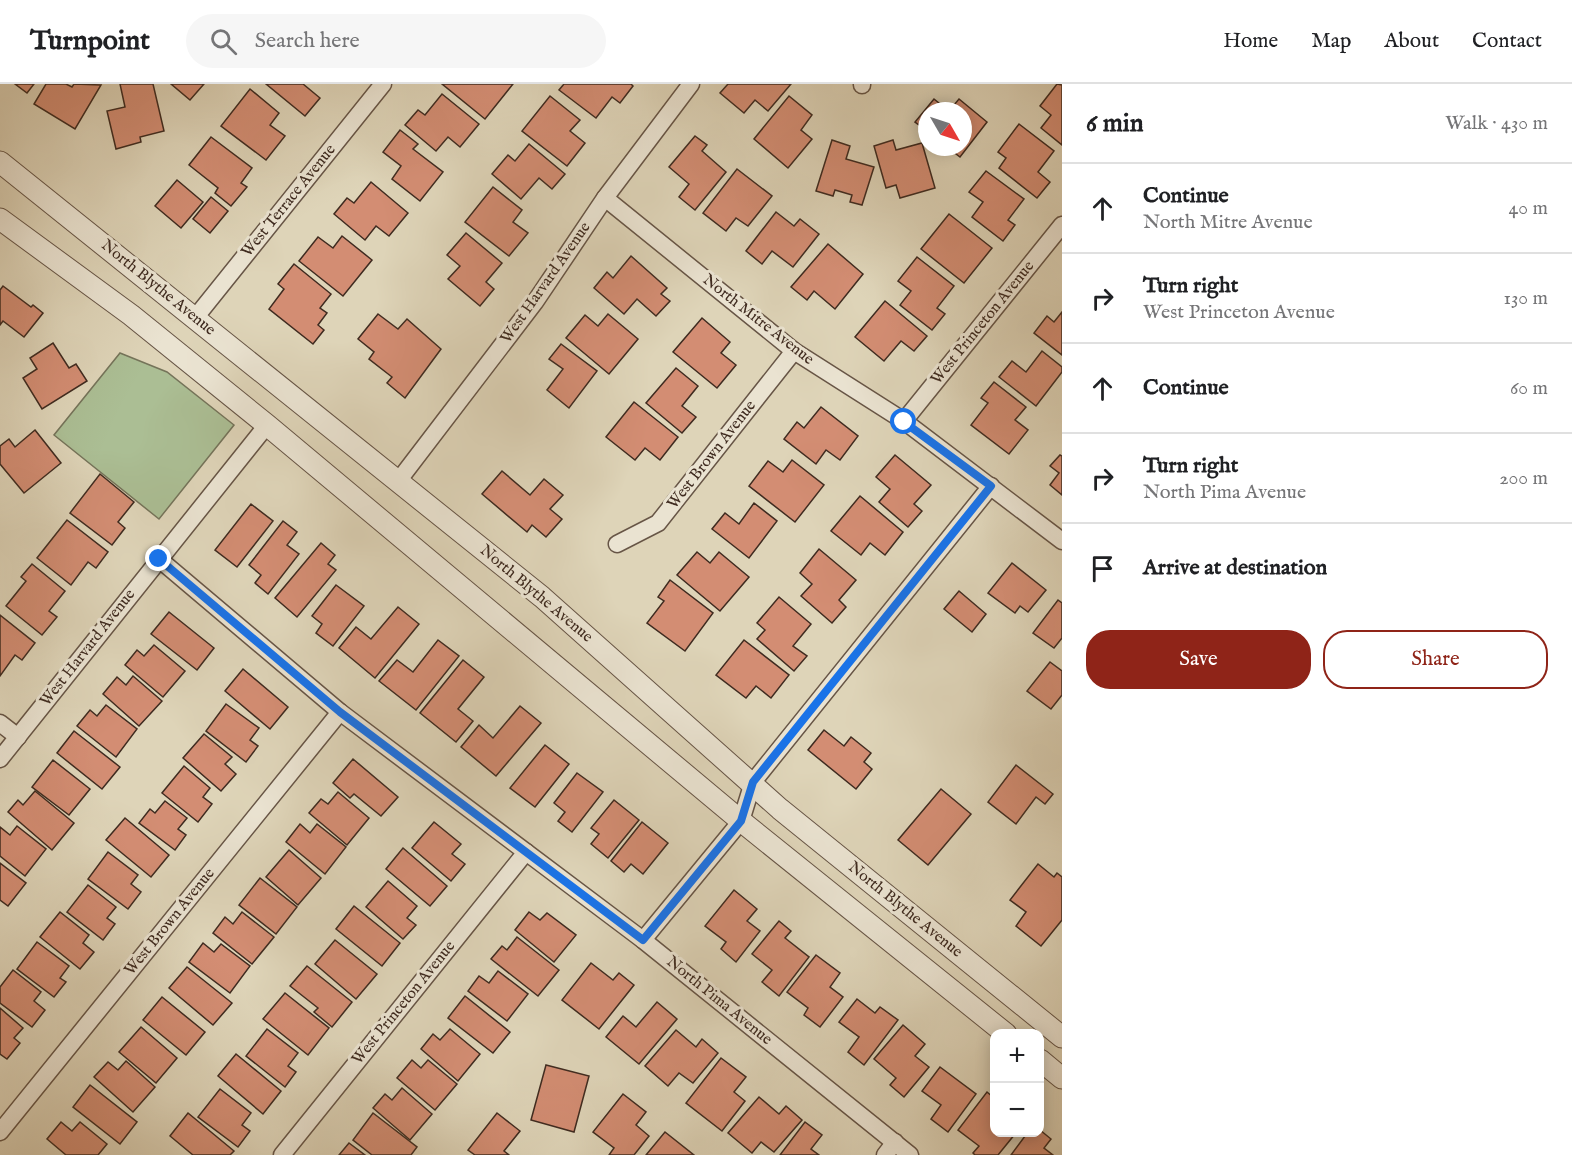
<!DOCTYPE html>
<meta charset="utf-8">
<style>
:root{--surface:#fff;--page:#f6f6f6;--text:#202124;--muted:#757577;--line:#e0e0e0;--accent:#8f2418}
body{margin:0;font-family:"IM FELL English",serif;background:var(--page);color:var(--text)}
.controls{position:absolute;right:18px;bottom:18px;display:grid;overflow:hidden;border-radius:12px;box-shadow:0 3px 15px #0003}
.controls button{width:54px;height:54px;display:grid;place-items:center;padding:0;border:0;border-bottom:2px solid var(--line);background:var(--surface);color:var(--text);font:30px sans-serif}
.compass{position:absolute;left:918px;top:18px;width:54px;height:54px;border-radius:50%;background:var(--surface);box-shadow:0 3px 15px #0003;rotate:129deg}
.stop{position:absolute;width:18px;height:18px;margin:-14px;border:4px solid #1a73e8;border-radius:50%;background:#fff}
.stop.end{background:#1a73e8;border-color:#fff;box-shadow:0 2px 6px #0008}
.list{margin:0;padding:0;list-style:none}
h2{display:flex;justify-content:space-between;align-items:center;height:78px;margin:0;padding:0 24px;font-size:26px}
h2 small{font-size:20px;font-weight:400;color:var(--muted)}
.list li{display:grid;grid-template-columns:39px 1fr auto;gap:18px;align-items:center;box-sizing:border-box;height:90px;padding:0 24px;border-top:2px solid var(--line)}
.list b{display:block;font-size:22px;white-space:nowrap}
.list p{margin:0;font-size:20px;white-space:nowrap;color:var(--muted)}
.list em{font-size:20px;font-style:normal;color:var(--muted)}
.actions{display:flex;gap:12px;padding:18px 24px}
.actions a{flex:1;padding:14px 0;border:2px solid var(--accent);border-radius:24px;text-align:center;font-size:21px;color:var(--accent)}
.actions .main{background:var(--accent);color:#fff}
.icon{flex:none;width:33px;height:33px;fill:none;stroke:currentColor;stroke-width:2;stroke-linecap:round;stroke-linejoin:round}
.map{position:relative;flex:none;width:1062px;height:1071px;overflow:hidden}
header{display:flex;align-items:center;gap:36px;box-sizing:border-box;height:84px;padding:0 30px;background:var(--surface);border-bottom:2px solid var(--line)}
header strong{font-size:28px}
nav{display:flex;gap:33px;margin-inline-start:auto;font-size:21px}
.search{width:420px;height:54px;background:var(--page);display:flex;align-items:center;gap:15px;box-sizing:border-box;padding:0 21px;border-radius:33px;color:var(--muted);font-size:22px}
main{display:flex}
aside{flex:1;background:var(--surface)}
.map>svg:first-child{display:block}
.green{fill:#abbe94;stroke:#75745a;stroke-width:1.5}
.building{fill:#d38d73;stroke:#3f2b20;stroke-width:1.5}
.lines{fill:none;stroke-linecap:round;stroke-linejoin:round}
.minor-casing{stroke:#675546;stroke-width:19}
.tertiary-casing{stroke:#675546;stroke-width:23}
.minor{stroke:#eae3d1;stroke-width:16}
.tertiary{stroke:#eae3d1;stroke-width:21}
.route{stroke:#1a73e8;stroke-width:8}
.labels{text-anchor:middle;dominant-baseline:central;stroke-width:6;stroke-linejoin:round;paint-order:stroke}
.street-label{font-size:16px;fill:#3f2b20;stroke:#eae3d1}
</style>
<header>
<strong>Turnpoint</strong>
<div class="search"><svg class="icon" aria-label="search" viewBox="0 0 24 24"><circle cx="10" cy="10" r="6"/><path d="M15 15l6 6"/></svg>Search here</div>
<nav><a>Home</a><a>Map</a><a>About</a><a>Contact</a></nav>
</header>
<main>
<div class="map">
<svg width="1062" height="1071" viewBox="0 0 1062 1071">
<rect width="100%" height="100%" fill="#ded4b8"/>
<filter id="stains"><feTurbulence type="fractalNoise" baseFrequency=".00333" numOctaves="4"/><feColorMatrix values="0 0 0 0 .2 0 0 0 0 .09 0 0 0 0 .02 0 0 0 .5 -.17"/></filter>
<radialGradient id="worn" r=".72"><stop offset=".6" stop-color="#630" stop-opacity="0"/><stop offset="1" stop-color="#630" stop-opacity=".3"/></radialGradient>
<!-- green -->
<path class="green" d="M120 269 167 288 234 341 159 435 54 351Z"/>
<!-- building -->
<g class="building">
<path d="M15 0H34L27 9Z"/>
<path d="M46 0H66L72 3 74 0 101 1 75 45 34 20Z"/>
<path d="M120 0H153L164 47 140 53 141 58 116 65 107 27 125 23Z"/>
<path d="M171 0H204L190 16Z"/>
<path d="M266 0H303L320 14 305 32Z"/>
<path d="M442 0H513L485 35Z"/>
<path d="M564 0H631L633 2 620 19 612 13 596 34 559 6Z"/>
<path d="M728 0H791L768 27 755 16 744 29 720 9Z"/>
<path d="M1057 0 1062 1V61L1041 44 1051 31 1040 22Z"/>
<path d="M250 5 279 29 270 41 285 52 266 76 221 42Z"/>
<path d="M442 10 479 40 460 63 448 53 436 67 405 41 418 26 425 31Z"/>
<path d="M550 12 580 36 570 47 585 59 567 82 522 47Z"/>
<path d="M789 12 812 31 801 46 812 55 788 84 754 55Z"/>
<path d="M934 15 949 27 959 15 987 38 960 73 947 63H963V27H927V47L915 38Z"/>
<path d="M1019 40 1054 67 1038 88 1050 98 1037 114 999 84 1006 74 998 68Z"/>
<path d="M400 46 418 60 413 65 443 88 420 117 392 95 401 82 383 68Z"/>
<path d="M695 52 707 61 702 67 726 88 695 126 679 113 689 100 669 83Z"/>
<path d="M211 53 252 84 241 99 247 103 231 122 215 109 218 104 189 81Z"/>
<path d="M832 56 850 62 846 75 874 83 862 121 850 118 852 111 835 106 833 112 816 107Z"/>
<path d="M893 56 896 66 922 59 935 104 900 114 896 101 886 104 874 62Z"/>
<path d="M529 60 565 90 552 105 539 94 521 115 492 90 508 71 515 77Z"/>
<path d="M737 85 772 112 748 142 736 134 726 147 703 129Z"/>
<path d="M986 87 1024 115 1008 136 1015 141 1003 157 972 133 983 118 969 108Z"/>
<path d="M177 96 203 118 181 144 155 122Z"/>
<path d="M371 98 408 129 389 152 376 142 365 156 334 130 347 114 354 119Z"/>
<path d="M493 103 522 126 513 138 528 149 509 172 465 138Z"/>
<path d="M211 113 228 127 210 149 193 135Z"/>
<path d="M776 128 794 142 800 135 819 150 793 183 772 167 762 180 746 167Z"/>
<path d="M949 130 992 164 964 199 921 165Z"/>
<path d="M466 149 502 179 486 198 494 205 480 222 448 195 460 182 447 171Z"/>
<path d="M342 152 372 176 343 212 299 177 318 153 333 164Z"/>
<path d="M828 160 863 190 835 225 814 207 807 216 791 203Z"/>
<path d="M631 172 667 204 661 210 670 217 656 232 637 215 624 230 594 204 607 188 613 194Z"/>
<path d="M917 173 954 202 937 224 945 230 932 246 900 221 911 207 898 197Z"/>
<path d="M294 180 331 210 320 224 327 229 318 241 324 246 313 260 269 225 284 205 278 200Z"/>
<path d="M3 202 31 223 33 221 43 229 24 253 3 237 0 241V206Z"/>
<path d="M885 217 927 252 914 267 901 257 884 277 855 253Z"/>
<path d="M1062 228V271L1034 249 1047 232 1054 238Z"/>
<path d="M378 230 398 245 407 235 441 265 405 314 387 299 392 293 369 275 374 268 358 255Z"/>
<path d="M608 230 638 255 609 290 566 254 585 231 598 242Z"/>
<path d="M702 234 730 258 721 269 736 281 717 304 673 268Z"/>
<path d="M53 259 69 284 76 280 87 297 42 325 23 294 37 285 30 274Z"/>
<path d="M561 260 597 287 569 324 547 306 563 285 549 275Z"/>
<path d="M1042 267 1062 283V288L1036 322 999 293 1012 277 1026 288Z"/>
<path d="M676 284 698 302 682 322 696 333 682 349 646 319Z"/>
<path d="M994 298 1026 323 1015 336 1028 346 1009 370 971 341 988 319 981 314Z"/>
<path d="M634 318 678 353 660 376 645 364 635 376 606 353Z"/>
<path d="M821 323 858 352 840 376 826 366 816 380 784 355 797 338 804 344Z"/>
<path d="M35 346 61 379 24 409 0 380V362L9 355 15 363Z"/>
<path d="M895 371 931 401 914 420 922 427 908 443 879 418 890 405 876 393Z"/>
<path d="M1060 371 1062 372V411L1050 401 1059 389 1050 382Z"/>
<path d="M792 376 824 401 795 438 749 402 768 377 783 388Z"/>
<path d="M502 387 530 411 544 395 563 411 550 425 562 435 546 453 532 441 527 448 482 410Z"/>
<path d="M100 390 134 418 118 438 125 444 112 461 70 429Z"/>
<path d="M860 412 903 448 885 471 870 459 861 471 831 447Z"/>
<path d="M754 419 777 437 749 474 712 445 725 429 739 440Z"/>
<path d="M251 420 273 437 237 483 215 466Z"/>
<path d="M67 436 108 468 96 484 88 478 71 501 37 474Z"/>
<path d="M283 437 297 448 287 461 299 470 268 510 255 499 261 491 249 481Z"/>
<path d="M321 459 335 471 328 480 336 486 297 533 275 514Z"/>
<path d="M819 465 856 496 839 516 846 523 832 539 801 512 812 500 800 489Z"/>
<path d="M697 468 710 479 719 468 749 493 720 527 677 491Z"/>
<path d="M1012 479 1046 506 1028 528 1020 522 1015 529 988 509Z"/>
<path d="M32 480 65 507 49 527 57 533 42 551 6 522 26 497 21 493Z"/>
<path d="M670 496 713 529 685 567 647 539 664 517 658 513Z"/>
<path d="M336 501 364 522 333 562 316 549 322 540 312 532Z"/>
<path d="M959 507 986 530 972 548 944 525Z"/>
<path d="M779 513 811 540 793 562 807 572 794 587 757 555 765 546 757 539Z"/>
<path d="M1058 516 1062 519V554L1054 564 1033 549Z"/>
<path d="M398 523 419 540 375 594 339 564 356 543 371 555Z"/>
<path d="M169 528 214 564 197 586 151 550Z"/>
<path d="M0 531 35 559 22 576 15 571 0 592Z"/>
<path d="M438 556 459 572 416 626 379 597 397 576 413 588Z"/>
<path d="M744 556 789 591 771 614 756 602 746 614 716 591Z"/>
<path d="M154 561 185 587 163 613 125 581 137 566 144 572Z"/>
<path d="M463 576 484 593 458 625 473 637 456 658 420 629Z"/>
<path d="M1050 578 1062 587V611L1051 625 1027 607Z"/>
<path d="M243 585 288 623 270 645 225 607Z"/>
<path d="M133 592 162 617 139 642 103 610 117 593 126 601Z"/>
<path d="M226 620 259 644 250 656 258 662 246 678 206 647Z"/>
<path d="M106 621 137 645 116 673 77 642 90 626 97 632Z"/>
<path d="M520 622 541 639 496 692 461 663 479 641 493 654Z"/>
<path d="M824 646 844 662 851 653 871 669 864 678 872 685 856 705 808 666Z"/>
<path d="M74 647 120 683 102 705 57 669Z"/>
<path d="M204 650 232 673 225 680 236 690 221 707 183 674Z"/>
<path d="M545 661 569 680 535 723 510 704Z"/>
<path d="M353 675 398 713 381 732 354 710 350 714 333 699Z"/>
<path d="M53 676 90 705 69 731 32 703Z"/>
<path d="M1016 681 1053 710 1045 720 1036 713 1016 740 988 718Z"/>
<path d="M184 682 210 704 203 713 212 720 198 738 162 709Z"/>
<path d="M577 689 603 708 572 748 558 737 565 728 554 719Z"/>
<path d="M941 705 971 730 928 781 898 756Z"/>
<path d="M35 707 74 739 52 766 8 728 18 716 23 721Z"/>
<path d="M338 708 369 734 347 761 309 729 321 715 328 720Z"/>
<path d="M614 716 639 736 608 774 591 760 599 750 591 744Z"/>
<path d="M165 717 187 734 178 745 186 751 175 766 139 739 150 725 155 729Z"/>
<path d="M125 734 169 771 151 793 106 756Z"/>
<path d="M434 738 461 760 452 770 465 780 451 797 412 764Z"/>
<path d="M642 738 668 759 643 790 631 780 624 788 611 777Z"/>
<path d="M300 740 310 749 317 740 346 763 325 790 286 758Z"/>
<path d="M17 742 46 765 25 792 0 772V743L10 751Z"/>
<path d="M403 764 447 802 430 822 386 785Z"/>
<path d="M289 766 321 794 298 821 266 793Z"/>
<path d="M108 768 138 791 131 800 141 808 128 825 88 795Z"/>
<path d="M0 779 26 799 8 822 0 816Z"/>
<path d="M1038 780 1054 793 1057 789 1062 793V836L1041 862 1016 842 1026 828 1010 816Z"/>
<path d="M260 794 297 823 276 850 239 821Z"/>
<path d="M388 797 417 822 407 834 416 841 403 855 366 823Z"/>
<path d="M88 801 116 823 107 834 115 840 103 856 67 828Z"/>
<path d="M734 806 757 825 747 837 760 847 736 878 721 865 726 858 705 842Z"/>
<path d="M354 822 400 859 382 882 336 845Z"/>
<path d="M60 828 89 851 83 859 94 868 80 885 40 853Z"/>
<path d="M242 828 274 853 252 880 213 849 225 833 233 840Z"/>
<path d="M529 828 540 836 547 829 576 851 554 878 515 846Z"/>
<path d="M779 837 791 847 785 854 809 873 779 912 762 898 772 886 752 870Z"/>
<path d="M517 853 559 886 538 912 491 875 502 862 507 866Z"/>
<path d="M335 856 377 890 356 915 315 880Z"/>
<path d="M37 858 69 882 60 894 66 898 54 913 17 885Z"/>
<path d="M203 859 214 868 221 860 250 882 230 909 189 878Z"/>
<path d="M816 871 840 889 830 903 843 913 820 943 804 931 808 924 787 908Z"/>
<path d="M591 879 613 896 619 889 634 901 599 945 562 916Z"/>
<path d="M307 882 352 918 332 943 314 928 318 924 290 902Z"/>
<path d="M187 883 232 919 213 941 169 904Z"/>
<path d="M13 886 41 908 34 917 45 926 32 943 0 919V903Z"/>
<path d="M498 887 528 910 507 937 468 907 479 892 489 899Z"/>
<path d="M285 909 329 944 308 971 263 935Z"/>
<path d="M465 912 510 948 493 969 448 934Z"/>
<path d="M162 913 205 948 186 971 143 936Z"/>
<path d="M857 915 875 929 880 923 898 936 864 981 848 968 859 953 839 938Z"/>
<path d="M657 918 677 935 639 980 606 953 623 932 636 943Z"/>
<path d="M0 924 23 944 14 954 20 959 7 975 0 970Z"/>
<path d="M903 941 925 960 915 972 929 983 904 1013 890 1001 896 994 874 975Z"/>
<path d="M141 943 177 974 156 999 119 968Z"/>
<path d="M267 945 298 969 288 982 296 988 285 1003 246 972Z"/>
<path d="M450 945 480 970 458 997 421 965 433 950 440 956Z"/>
<path d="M676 946 696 963 702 955 718 969 693 999 679 989 668 1002 645 982Z"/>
<path d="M236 970 281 1007 263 1030 218 992Z"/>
<path d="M721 974 746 993 734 1008 745 1017 722 1047 686 1019Z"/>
<path d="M412 976 421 984 428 976 457 1000 435 1026 397 994Z"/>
<path d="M126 977 155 1003 133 1028 94 993 108 978 118 986Z"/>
<path d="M546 981 589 992 574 1048 531 1036Z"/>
<path d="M940 983 976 1010 948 1048 931 1035 941 1021 922 1007Z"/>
<path d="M90 1001 137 1038 120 1060 73 1023Z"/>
<path d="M402 1004 432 1030 410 1056 373 1024 385 1010 392 1016Z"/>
<path d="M220 1005 251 1029 242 1041 250 1047 238 1063 198 1033Z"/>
<path d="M987 1008 994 1014V1048L1015 1050 998 1071H975L973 1069 979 1062 958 1046Z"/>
<path d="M623 1010 646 1028 636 1041 649 1052 634 1071H609L614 1064 593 1048Z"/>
<path d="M759 1013 779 1030 786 1022 802 1036 774 1068 761 1058 752 1069 728 1049Z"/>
<path d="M188 1029 234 1067 230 1071H193L170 1052Z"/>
<path d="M373 1029 417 1063 411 1071H372L353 1056Z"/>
<path d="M497 1029 520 1047 504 1067 509 1071H475L468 1066Z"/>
<path d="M61 1038 72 1047 80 1038 107 1060 98 1071H66L47 1055Z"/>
<path d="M805 1038 822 1051 811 1065 819 1071H780Z"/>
<path d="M1040 1046 1051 1055 1044 1064 1053 1071H1011L1028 1048Z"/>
<path d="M665 1048 694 1071H646Z"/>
<path d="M349 1059 365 1071H339Z"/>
</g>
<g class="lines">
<defs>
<g id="minor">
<path d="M862 0V1"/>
<path d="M605 114 794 267 904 337 1062 457"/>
<path d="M195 234 383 0"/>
<path d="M904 337 1062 141"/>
<path d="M399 396 535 218 605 114 691 0"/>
<path d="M617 460 658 439 794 267"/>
<path d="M159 475 340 628 643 856 910 1071"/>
<path d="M0 639 18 653"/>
<path d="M0 675 267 341"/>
<path d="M643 856 741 737 753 698 991 402"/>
<path d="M0 1048 340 628"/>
<path d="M282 1071 526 768"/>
<path d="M885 1071 895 1058"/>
</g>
<g id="tertiary">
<path d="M0 78 542 513 780 725 1062 953"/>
<path d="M0 135 131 231 267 341 741 737 1006 950"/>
<path d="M1040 976 1062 994"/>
</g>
</defs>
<!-- minor casing -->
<use href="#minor" class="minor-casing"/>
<!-- tertiary casing -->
<use href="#tertiary" class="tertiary-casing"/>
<!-- minor -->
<use href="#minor" class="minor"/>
<!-- tertiary -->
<use href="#tertiary" class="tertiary"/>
</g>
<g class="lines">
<!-- route -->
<path class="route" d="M159 475 340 628 643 856 741 737 753 698 991 402 904 338"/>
</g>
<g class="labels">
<!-- street labels -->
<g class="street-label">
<text transform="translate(289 117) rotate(-51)">West Terrace Avenue</text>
<text transform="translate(546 199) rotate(-55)">West Harvard Avenue</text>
<text transform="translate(158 204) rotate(39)">North Blythe Avenue</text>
<text transform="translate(758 236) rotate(38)">North Mitre Avenue</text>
<text transform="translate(983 239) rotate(-51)">West Princeton Avenue</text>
<text transform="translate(712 371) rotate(-52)">West Brown Avenue</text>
<text transform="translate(536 510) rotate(40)">North Blythe Avenue</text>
<text transform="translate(88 564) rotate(-52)">West Harvard Avenue</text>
<text transform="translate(905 826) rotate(39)">North Blythe Avenue</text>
<text transform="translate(170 838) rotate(-51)">West Brown Avenue</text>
<text transform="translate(719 917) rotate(39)">North Pima Avenue</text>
<text transform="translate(404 919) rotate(-51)">West Princeton Avenue</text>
</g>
</g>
<rect width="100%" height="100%" filter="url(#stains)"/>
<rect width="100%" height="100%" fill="url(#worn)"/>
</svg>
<div class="controls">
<button>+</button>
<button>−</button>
</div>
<svg class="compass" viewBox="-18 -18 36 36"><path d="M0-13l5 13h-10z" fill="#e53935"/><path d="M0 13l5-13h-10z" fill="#757577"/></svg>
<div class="stop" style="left:904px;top:338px"></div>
<div class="stop end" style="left:159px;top:475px"></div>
</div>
<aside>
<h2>6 min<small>Walk · 430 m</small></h2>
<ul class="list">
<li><svg class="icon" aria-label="ahead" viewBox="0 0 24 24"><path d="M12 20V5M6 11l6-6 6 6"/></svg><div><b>Continue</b><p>North Mitre Avenue</p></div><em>40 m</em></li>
<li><svg class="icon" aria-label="right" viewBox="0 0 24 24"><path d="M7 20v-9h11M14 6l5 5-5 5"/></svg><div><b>Turn right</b><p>West Princeton Avenue</p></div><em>130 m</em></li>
<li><svg class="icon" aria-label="ahead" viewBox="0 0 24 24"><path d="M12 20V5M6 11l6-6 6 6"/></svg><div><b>Continue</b></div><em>60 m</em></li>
<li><svg class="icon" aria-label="right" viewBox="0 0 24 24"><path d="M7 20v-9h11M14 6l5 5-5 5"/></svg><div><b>Turn right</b><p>North Pima Avenue</p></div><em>200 m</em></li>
<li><svg class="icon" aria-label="arrive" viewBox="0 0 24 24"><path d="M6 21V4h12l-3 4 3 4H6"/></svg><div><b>Arrive at destination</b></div></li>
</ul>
<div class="actions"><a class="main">Save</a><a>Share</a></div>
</aside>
</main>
